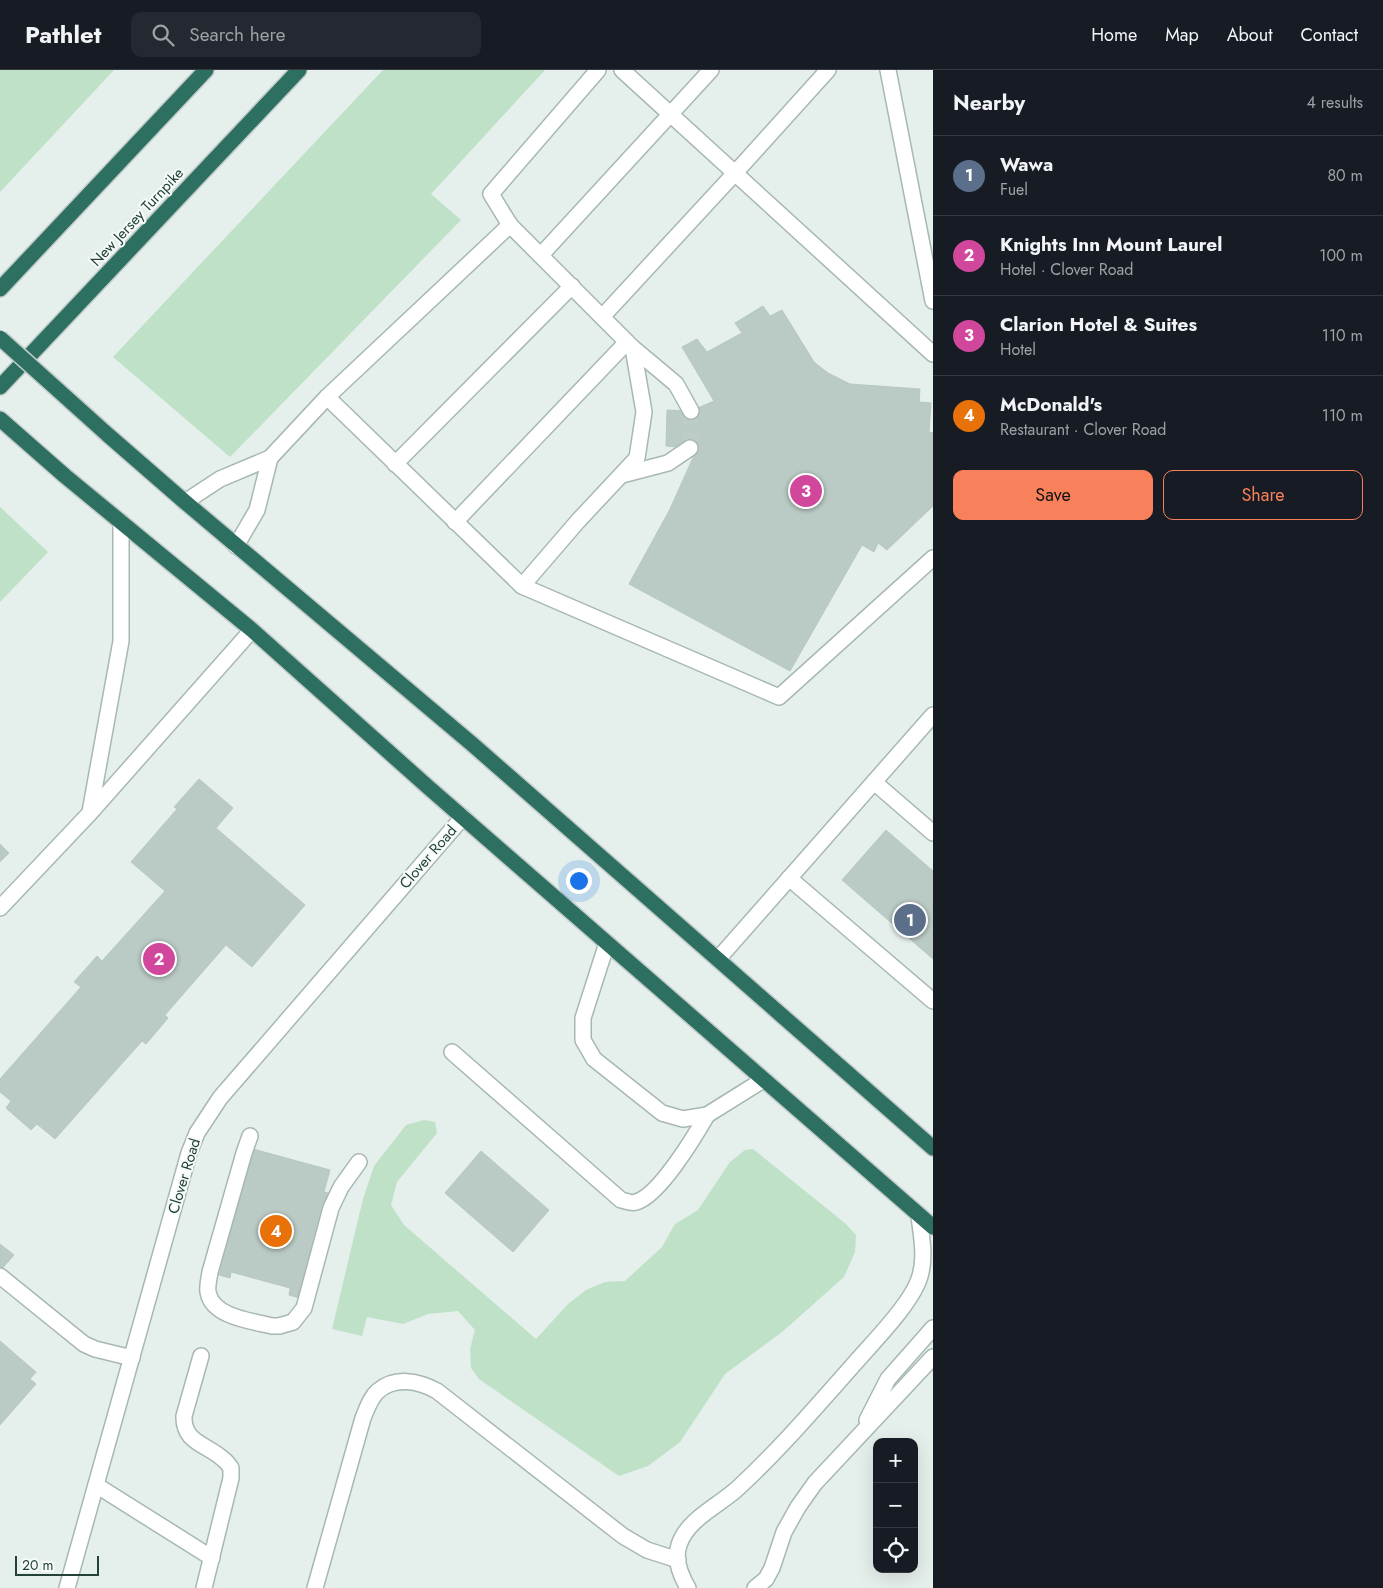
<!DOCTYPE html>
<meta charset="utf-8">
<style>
:root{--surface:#171b24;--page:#242831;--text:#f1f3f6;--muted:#9ea1a6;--line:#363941;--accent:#f8805b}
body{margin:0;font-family:Jost,sans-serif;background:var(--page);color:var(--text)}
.controls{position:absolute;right:15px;bottom:15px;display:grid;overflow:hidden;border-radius:10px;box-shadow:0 5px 20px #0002}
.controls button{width:45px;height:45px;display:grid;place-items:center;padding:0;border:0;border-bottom:1px solid var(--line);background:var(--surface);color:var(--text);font:25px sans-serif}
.scale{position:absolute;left:15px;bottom:12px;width:84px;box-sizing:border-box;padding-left:5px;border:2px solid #23423a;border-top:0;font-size:14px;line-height:18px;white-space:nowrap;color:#23423a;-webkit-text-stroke:4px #f6fbf9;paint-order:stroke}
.you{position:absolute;left:578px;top:810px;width:18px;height:18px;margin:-12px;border:4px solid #fff;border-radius:50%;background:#1a73e8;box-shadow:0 0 0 8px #1a73e833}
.badge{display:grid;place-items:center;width:32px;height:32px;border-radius:50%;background:var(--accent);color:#fff;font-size:16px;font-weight:700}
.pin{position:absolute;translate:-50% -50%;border:2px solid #fff;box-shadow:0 1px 5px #0006}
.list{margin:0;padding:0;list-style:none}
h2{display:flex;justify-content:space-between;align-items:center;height:65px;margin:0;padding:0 20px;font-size:21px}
h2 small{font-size:16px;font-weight:400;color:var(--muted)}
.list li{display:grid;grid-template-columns:32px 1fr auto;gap:15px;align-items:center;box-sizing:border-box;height:80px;padding:0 20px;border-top:1px solid var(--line)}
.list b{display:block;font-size:19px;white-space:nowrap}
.list p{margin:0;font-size:16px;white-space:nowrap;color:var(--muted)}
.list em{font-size:16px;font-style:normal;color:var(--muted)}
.actions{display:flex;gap:10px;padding:15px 20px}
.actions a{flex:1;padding:11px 0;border:1px solid var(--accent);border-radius:10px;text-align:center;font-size:18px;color:var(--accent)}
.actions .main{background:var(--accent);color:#111}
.icon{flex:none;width:28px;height:28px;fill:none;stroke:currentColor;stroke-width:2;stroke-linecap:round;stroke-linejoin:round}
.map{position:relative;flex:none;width:933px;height:1518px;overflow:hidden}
header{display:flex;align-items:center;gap:30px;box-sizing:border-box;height:70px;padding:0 25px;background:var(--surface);border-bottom:1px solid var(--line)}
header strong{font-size:24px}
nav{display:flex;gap:28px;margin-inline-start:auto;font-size:18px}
.search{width:350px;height:45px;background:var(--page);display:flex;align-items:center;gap:12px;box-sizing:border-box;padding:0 18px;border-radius:10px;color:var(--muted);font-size:19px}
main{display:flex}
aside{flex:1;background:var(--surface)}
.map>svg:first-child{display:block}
.green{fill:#bee1c7}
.building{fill:#bacac4;stroke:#b7c9c2}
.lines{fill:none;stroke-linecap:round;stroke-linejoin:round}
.minor-tunnel{stroke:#beccc8;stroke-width:15;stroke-dasharray:15 8;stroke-linecap:butt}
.minor-casing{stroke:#a7b8b2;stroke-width:18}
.highway-casing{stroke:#c1cac8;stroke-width:18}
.minor{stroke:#fff;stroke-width:15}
.highway{stroke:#2d7062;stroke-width:15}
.highway-bridge-casing{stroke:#c1cac8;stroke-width:18;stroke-linecap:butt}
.highway-bridge{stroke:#2d7062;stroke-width:15}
.labels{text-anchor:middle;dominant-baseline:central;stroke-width:4;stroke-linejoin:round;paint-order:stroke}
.street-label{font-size:15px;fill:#23423a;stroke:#f6fbf9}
</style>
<header>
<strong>Pathlet</strong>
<div class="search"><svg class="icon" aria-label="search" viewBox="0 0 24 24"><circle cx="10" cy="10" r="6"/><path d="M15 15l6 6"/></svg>Search here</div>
<nav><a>Home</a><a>Map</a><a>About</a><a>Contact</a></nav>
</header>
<main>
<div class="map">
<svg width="933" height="1518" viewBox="0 0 933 1518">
<rect width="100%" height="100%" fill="#e5efeb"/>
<!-- green -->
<g class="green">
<path d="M0 0H114L0 122Z"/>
<path d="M383 0H545L431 124 461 150 230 387 113 287Z"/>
<path d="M0 437 48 482 0 532Z"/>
<path d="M424 1050 435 1052 437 1063 397 1112 391 1135 404 1155 536 1269 568 1234 586 1220 605 1212 625 1211 662 1177 675 1154 698 1140 730 1092 745 1080 753 1079 846 1154 856 1165 855 1182 844 1207 782 1262 725 1304 680 1372 648 1396 619 1406 479 1309 471 1298 470 1279 475 1260 458 1241 428 1244 403 1254 367 1247 362 1266 332 1259 363 1129 374 1096 406 1055Z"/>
</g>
<!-- building -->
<g class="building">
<path d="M763 236 770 246 782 240 814 292 828 303 850 314 920 319 919 332 931 333 929 362 933 363V436L887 480 878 473 874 482 862 475 790 601 629 514 670 439 696 381 690 378 666 376 667 340 691 341 714 331 682 277 697 269 707 282 742 263 735 253Z"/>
<path d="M199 709 233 738 216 758 305 835 252 897 226 875 165 945 168 948 146 974 142 971 55 1069 37 1054 31 1060 6 1038 11 1031 0 1022V1009L81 917 74 912 97 886 102 891 165 821 131 792 177 739 174 737Z"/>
<path d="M886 760 933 801V889L842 810Z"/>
<path d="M0 774 9 783 0 792Z"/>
<path d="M253 1079 330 1100 324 1122 332 1124 300 1228 289 1225 290 1218 231 1202 230 1208 219 1205Z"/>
<path d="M481 1081 549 1140 513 1182 445 1123Z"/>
<path d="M0 1174 14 1185 0 1201Z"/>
<path d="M0 1271 36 1302 30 1309 36 1314 0 1355Z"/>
</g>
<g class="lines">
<!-- minor-tunnel -->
<path class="minor-tunnel" d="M690 378 691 341"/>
<defs>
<g id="minor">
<path d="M622 0 933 284"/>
<path d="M888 0 933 231"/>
<path d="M541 185 711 0"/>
<path d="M602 247 735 103 828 0"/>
<path d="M633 278 676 314 691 341"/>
<path d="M327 327 522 516 779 627 933 488"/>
<path d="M270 388 327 327 510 155"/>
<path d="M395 394 572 216"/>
<path d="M622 405 668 393 690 378"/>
<path d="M185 432 220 409 270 388 257 440 236 476"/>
<path d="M455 452 627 272"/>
<path d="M522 516 578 451 637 388 644 342 633 278 510 155 491 124 598 0"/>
<path d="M874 712 933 763"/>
<path d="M90 742 121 571V452"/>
<path d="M789 808 933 931"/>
<path d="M0 838 90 743 252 560"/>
<path d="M607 873 583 948V970L594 989 662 1043 683 1049 707 1045 763 1010"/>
<path d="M718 889 933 645"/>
<path d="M452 982 621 1130C626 1131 632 1134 636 1132 659 1126 695 1066 707 1045"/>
<path d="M250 1066 244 1083 210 1202C209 1209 207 1216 208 1222 212 1247 252 1251 272 1256H279L293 1252 304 1238 331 1138 341 1117 359 1092"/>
<path d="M0 1206 84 1274 95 1279 132 1288"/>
<path d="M201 1286 184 1346C183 1373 207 1374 223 1389 226 1391 229 1395 231 1398V1408L204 1518"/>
<path d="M867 1350 888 1309 933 1258"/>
<path d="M96 1415 212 1488"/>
<path d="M67 1518 189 1083 197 1063 220 1028 463 747"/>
<path d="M315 1518 363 1348C367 1339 370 1328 378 1321 395 1306 419 1311 437 1321L623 1466 647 1480 678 1490"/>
<path d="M688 1518C681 1506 674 1489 679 1475 687 1449 720 1435 738 1418 780 1379 817 1336 855 1293 874 1271 913 1232 920 1206 926 1186 921 1165 919 1145"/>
<path d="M755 1518 766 1509 772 1498 784 1462 798 1437 815 1413 933 1287"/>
</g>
<g id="highway">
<path d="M0 219 206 0"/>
<path d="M0 317 299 0"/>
<path d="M0 349 65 406 252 560 428 717 933 1157"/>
<path d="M108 365 185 432 472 674 933 1078"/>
</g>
</defs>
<!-- minor casing -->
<use href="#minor" class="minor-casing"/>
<!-- highway casing -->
<use href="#highway" class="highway-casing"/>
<!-- minor -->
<use href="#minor" class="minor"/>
<!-- highway -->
<use href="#highway" class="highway"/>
<defs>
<path id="highway-bridge" d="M0 268 108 365"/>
</defs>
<!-- highway-bridge casing -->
<use href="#highway-bridge" class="highway-bridge-casing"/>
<!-- highway-bridge -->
<use href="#highway-bridge" class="highway-bridge"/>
</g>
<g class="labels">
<!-- street labels -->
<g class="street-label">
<text transform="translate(137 147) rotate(-47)">New Jersey Turnpike</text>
<text transform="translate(428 787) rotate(-49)">Clover Road</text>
<text transform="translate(184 1106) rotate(-73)">Clover Road</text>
</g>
</g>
</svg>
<div class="controls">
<button>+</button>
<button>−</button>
<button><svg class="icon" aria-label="locate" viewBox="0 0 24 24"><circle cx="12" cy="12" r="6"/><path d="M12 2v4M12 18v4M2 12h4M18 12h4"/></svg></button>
</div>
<div class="scale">20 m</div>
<div class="you"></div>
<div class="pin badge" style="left:910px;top:850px;background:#5c6f8a">1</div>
<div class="pin badge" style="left:159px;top:889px;background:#d1479c">2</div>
<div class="pin badge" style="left:806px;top:421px;background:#d1479c">3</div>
<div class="pin badge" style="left:276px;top:1161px;background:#e8710a">4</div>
</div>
<aside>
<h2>Nearby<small>4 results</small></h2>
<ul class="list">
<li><span class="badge" style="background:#5c6f8a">1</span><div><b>Wawa</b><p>Fuel</p></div><em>80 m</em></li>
<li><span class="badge" style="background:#d1479c">2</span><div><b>Knights Inn Mount Laurel</b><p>Hotel · Clover Road</p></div><em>100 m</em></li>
<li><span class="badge" style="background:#d1479c">3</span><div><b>Clarion Hotel &amp; Suites</b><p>Hotel</p></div><em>110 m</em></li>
<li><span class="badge" style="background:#e8710a">4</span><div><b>McDonald's</b><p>Restaurant · Clover Road</p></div><em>110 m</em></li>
</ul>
<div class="actions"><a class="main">Save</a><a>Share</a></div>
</aside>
</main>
